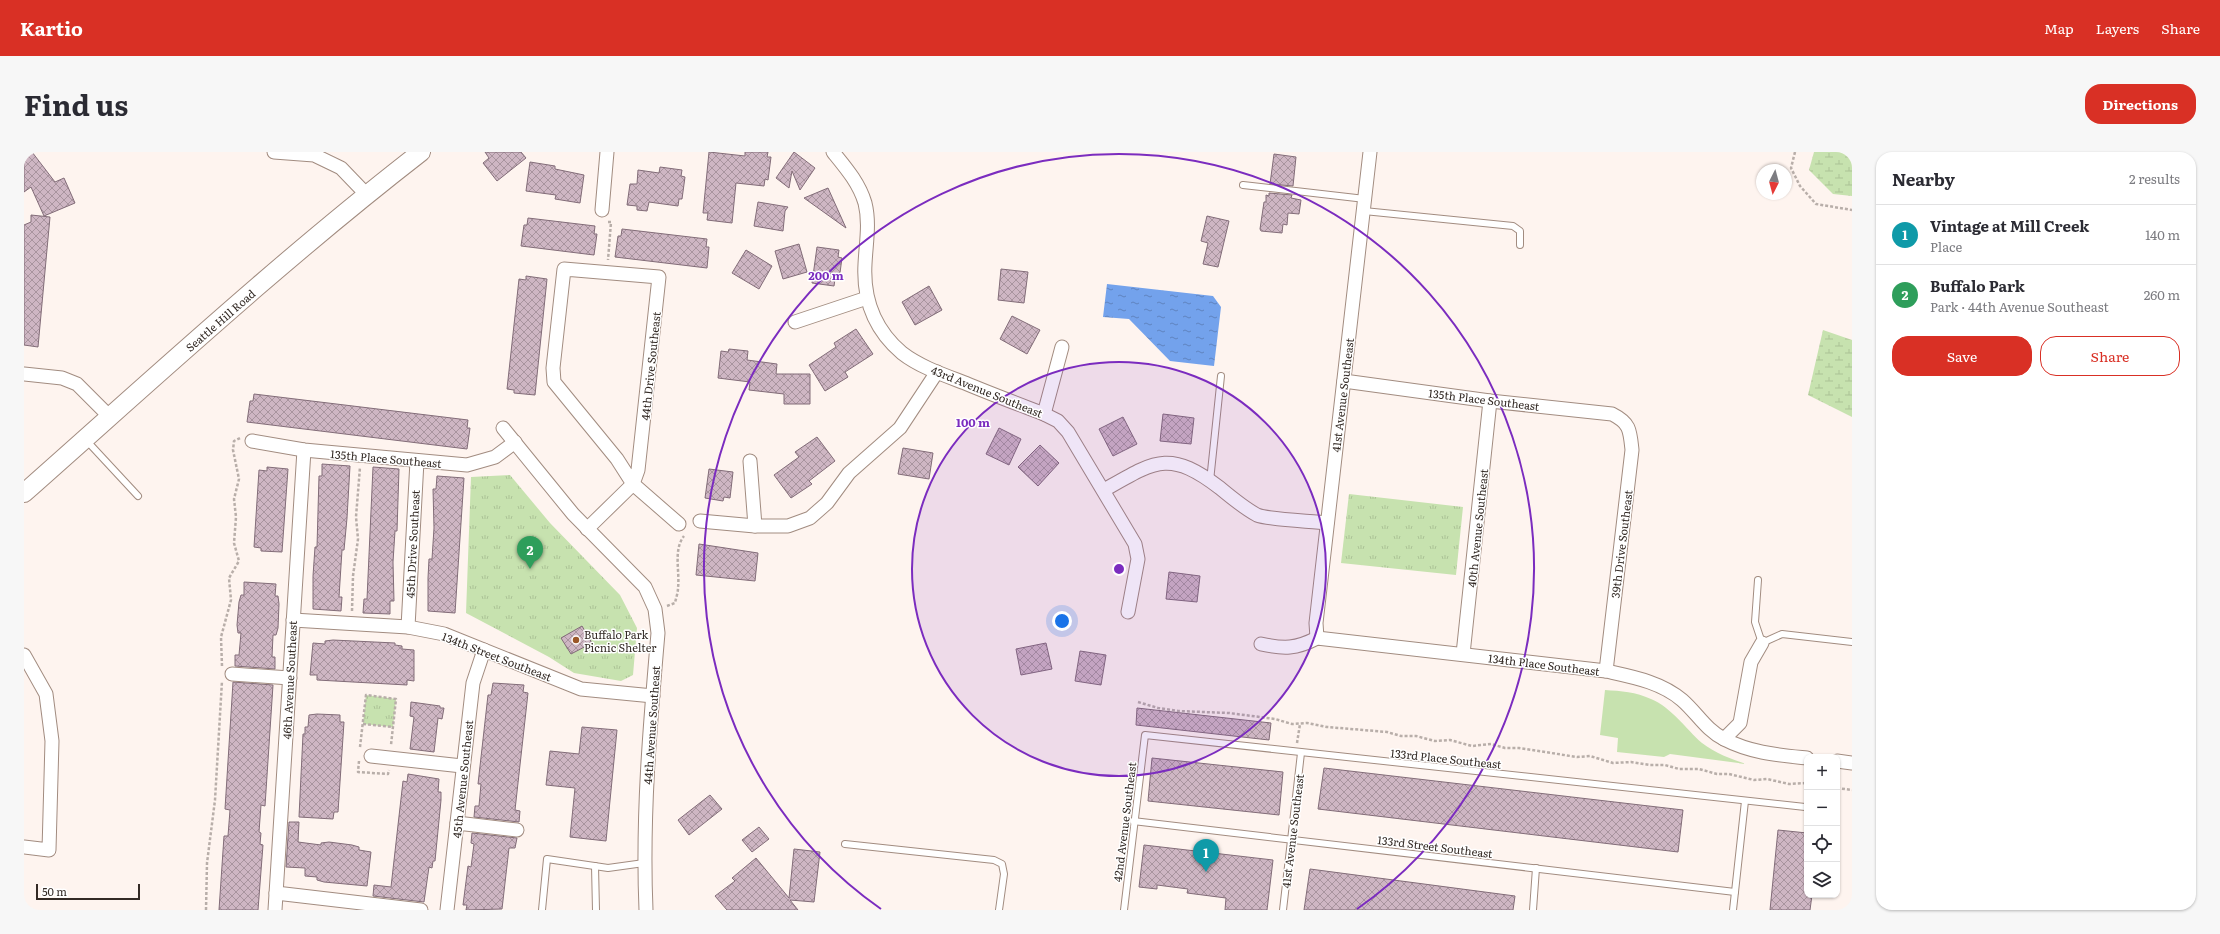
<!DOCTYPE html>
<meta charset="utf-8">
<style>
:root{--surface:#fff;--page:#f7f7f7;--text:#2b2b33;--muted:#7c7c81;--line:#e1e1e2;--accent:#d93025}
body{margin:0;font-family:Literata,serif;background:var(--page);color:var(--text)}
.controls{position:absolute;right:12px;bottom:12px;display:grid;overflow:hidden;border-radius:8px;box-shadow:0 1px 3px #0004}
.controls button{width:36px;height:36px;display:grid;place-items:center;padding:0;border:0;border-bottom:1px solid var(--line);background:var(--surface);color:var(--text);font:20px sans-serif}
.compass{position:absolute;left:1732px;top:12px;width:36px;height:36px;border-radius:50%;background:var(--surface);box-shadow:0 1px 3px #0004;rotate:186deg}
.scale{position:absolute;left:12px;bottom:10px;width:104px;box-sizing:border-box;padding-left:4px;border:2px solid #332a25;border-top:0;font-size:11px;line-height:14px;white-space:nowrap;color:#332a25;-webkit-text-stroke:3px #fff;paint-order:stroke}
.you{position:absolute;left:1038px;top:469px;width:14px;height:14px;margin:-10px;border:3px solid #fff;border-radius:50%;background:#1a73e8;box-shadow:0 0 0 6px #1a73e833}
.badge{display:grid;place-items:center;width:26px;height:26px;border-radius:50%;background:var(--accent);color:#fff;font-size:13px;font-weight:700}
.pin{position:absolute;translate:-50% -33px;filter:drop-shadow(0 1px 2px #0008)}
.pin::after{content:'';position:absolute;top:21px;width:14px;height:12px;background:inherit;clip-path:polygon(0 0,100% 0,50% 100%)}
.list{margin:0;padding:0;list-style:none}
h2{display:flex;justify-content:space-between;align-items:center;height:52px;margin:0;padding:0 16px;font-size:17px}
h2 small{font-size:13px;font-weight:400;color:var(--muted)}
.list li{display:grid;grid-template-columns:26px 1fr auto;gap:12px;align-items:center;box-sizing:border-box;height:60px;padding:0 16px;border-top:1px solid var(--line)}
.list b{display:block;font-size:15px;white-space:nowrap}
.list p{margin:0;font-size:13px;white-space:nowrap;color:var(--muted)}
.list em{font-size:13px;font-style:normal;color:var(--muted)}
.actions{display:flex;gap:8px;padding:12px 16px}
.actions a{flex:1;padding:9px 0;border:1px solid var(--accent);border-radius:16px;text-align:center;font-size:14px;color:var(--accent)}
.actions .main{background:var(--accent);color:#fff}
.icon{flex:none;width:22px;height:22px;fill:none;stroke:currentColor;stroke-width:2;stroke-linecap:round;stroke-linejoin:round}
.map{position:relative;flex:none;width:1828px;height:758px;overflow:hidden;border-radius:16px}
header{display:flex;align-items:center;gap:24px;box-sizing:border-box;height:56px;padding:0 20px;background:var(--accent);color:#fff}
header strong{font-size:19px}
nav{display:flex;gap:22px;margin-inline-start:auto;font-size:14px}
.intro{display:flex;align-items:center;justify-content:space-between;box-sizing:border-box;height:96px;padding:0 24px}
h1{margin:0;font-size:28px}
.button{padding:10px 18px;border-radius:16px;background:var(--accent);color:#fff;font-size:14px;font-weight:700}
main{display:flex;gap:24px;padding:0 24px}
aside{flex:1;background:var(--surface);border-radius:16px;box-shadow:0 1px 3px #0004}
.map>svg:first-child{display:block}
.grass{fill:#c7e2af}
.wetland{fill:url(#wetland-marsh)}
.park{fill:url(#park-tufts)}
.water{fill:url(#water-ripples)}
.building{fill:url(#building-cross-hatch);stroke:#826c78}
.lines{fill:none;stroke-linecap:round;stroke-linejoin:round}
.service-casing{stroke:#a28c80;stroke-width:8}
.minor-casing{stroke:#a28c80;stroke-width:15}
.secondary-casing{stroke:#a28c80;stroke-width:20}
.path{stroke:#b8aea9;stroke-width:2.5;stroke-dasharray:3 2;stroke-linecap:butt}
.service{stroke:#fff;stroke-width:6}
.minor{stroke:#fff;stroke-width:13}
.secondary{stroke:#fff;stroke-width:18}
.ring{fill:none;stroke:#7b2cbf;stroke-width:2}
.poi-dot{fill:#9b5728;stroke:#fff;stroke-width:1.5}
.labels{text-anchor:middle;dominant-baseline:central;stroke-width:3;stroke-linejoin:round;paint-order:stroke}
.street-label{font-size:11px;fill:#332a25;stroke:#fff}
.poi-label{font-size:11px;fill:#332a25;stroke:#fff;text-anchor:start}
.centre{fill:#7b2cbf;stroke:#fff;stroke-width:2}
.ring-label{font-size:12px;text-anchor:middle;font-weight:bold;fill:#7b2cbf;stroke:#fff;stroke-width:3;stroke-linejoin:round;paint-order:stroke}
</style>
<header>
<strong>Kartio</strong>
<nav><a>Map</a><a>Layers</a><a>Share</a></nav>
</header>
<div class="intro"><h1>Find us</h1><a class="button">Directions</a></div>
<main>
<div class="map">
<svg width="1828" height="758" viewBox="0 0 1828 758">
<defs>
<pattern id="wetland-marsh" width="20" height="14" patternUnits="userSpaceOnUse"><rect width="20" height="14" fill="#c7e2af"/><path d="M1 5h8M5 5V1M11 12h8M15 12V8" fill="none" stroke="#abc296"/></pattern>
<pattern id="park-tufts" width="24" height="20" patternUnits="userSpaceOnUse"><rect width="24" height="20" fill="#c7e2af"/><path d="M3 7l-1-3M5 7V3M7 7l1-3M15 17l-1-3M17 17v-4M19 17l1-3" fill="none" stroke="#abc296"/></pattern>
<pattern id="water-ripples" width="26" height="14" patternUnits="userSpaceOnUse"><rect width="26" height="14" fill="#73a2ec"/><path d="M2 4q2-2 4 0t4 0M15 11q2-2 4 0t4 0" fill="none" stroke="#5f84bf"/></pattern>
<pattern id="building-cross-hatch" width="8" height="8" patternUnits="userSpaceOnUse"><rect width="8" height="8" fill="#ceb6c3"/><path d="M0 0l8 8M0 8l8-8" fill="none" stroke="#a8949e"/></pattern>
</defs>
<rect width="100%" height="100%" fill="#fef4ef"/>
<!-- grass -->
<path class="grass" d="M1581 538C1597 539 1612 540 1627 547 1648 556 1661 576 1678 591 1691 601 1707 607 1722 612L1646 602 1640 605 1593 600 1594 586 1576 583Z"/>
<!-- wetland -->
<g class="wetland">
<path d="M1790 0H1828V44L1809 42 1785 18Z"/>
<path d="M1799 178 1828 188V265L1784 243Z"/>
</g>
<!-- park -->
<g class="park">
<path d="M486 323 526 371 596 443 613 476 609 523 597 529 550 521 525 505 442 461 447 325Z"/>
<path d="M1325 342 1439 355 1432 423 1317 411Z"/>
<path d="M342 543 372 547 369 575 339 572Z"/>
</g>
<!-- water -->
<path class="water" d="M1083 132 1189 144 1197 155 1190 214 1146 209 1105 167 1079 165Z"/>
<!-- building -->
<g class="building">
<path d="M8 0 31 30 40 26 51 51 20 64 7 35 0 40V6Z"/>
<path d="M461 0H497L502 6 473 29 459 11 465 6Z"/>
<path d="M685 0 721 4V0H744L743 5H747L744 28 741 27 740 34 712 31 708 71 683 68 684 61H679Z"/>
<path d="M770 0 791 16 776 38 768 19 765 36 752 26Z"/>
<path d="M1250 2 1272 5 1269 34 1246 32Z"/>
<path d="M506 10 531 14V17L560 23 556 51 531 47 532 43 502 39Z"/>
<path d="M636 15 658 18 657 24 661 25 658 47H655L654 54 625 50 623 59 613 58V54L603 53 606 32H613L614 18 635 21Z"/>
<path d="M804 36 822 76 780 46Z"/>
<path d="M1245 41 1268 43 1267 46 1277 48 1275 62 1264 61 1263 73 1259 72 1258 81 1237 79 1236 77 1240 50H1242V43L1245 44Z"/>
<path d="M734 50 764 55 761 59 759 79 730 74Z"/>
<path d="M7 63 26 65 14 195 0 193V73L7 70Z"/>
<path d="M1183 64 1205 69 1194 115 1179 112 1184 91 1177 89Z"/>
<path d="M504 66 571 74 570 82H573L570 103 497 94 500 73H503Z"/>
<path d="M598 77 683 87 682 95H685L683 116 591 105 594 84H597Z"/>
<path d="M775 92 783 120 759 127 751 99Z"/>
<path d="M793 95 815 98 814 105 818 106 815 128 811 127 810 134 788 131Z"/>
<path d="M722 98 748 114 735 137 708 121Z"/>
<path d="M977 117 1004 120 1000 151 974 148Z"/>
<path d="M502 124 523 127 511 243 490 241V238L483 237 495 127 502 128Z"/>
<path d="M905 134 918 158 891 173 878 150Z"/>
<path d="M988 164 1016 178 1003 202 976 187Z"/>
<path d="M832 177 849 202 821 220 824 225 801 239 785 213 812 195 810 191Z"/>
<path d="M705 197 724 199 723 208 753 212 752 222H786V252H760V242L725 238 726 230 694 226 697 199 704 200Z"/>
<path d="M230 242 444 268 443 276H446L443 297 223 270 226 249H229Z"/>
<path d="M1139 262 1170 266 1167 292 1136 289Z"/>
<path d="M1099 265 1113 292 1089 304 1075 277Z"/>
<path d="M975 276 997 287 985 313 962 302Z"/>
<path d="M793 285 811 309 785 329 788 332 767 346 750 323 775 305 771 300Z"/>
<path d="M1016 293 1035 311 1014 334 994 315Z"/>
<path d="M879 296 909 301 905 327 874 322Z"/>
<path d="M298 312 326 314 323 366 320 398H318L315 445H318L317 459 289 457V424L291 395H293L295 324H298Z"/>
<path d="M243 315 264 317 258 400 237 399V396L230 395 235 318 243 319Z"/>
<path d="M349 315 375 317 373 379H371L369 410 370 449H366V462L339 461 340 447H343Z"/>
<path d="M685 317 709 320 706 346 700 345 699 349 681 346Z"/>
<path d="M413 324 440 326 431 461 404 459V426L405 407H408L410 376 409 337H412Z"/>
<path d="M675 392 734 401 731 429 672 423Z"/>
<path d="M1145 420 1176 424 1173 450 1142 447Z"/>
<path d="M220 430 252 432 251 444H254L255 452 254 476 252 483H249L248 505H251V517L211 514V503H215L217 481H214L213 473 215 450 217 443H220Z"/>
<path d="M558 474 568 491 547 502 537 486Z"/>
<path d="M309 488 371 491V493L378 494V497L390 498V529L383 528V533L293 528V523H286L289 491 301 492V489Z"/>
<path d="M1022 491 1028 517 997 523 992 497Z"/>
<path d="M1056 499 1082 503 1077 533 1051 529Z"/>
<path d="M209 530 249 533 241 654 237 653 235 680 237 681 236 692 239 693 234 758H195L200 684H204L206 658 201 657Z"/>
<path d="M469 531 500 533 499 540 504 541 491 658 496 659 495 670 450 665 451 654H455L457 632H454L464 543H467Z"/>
<path d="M387 550 416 554V556H420L418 567 414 566 410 600 386 597 390 565 386 564Z"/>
<path d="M1113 556 1247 571 1245 588 1112 573Z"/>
<path d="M293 562 316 563V570H320L314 660H310L309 667 275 665 279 582H281V575H284L285 563Z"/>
<path d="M558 575 593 578 582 689 546 685 551 636 522 633 526 599 555 602Z"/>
<path d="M1128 606 1259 620 1255 663 1124 649Z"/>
<path d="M1300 616 1659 658 1654 700 1294 657Z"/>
<path d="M384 622 415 627 414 640H417V648L411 709H409L408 716 405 715 400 750 349 744 350 733 367 735 379 629 383 630Z"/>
<path d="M686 643 698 657 665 683 654 668Z"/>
<path d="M265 670H275L274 690 297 693V691L305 690 328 693 335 695V698L347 700 343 734 300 730 293 728V725L281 724V716L262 715Z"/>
<path d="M735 675 745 687 728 700 718 688Z"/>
<path d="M1754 678 1783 681V743H1788L1786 758H1746Z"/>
<path d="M448 681 493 686 491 696H485L478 757 442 758 443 753H439L444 714 447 715 450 692 447 691Z"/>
<path d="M1120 693 1249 708 1243 758H1201L1202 746 1163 741 1164 737 1133 733V737L1115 735Z"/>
<path d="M770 697 796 700 790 750 766 748 774 758H703L691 744 711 729 708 726 732 706 765 746Z"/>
<path d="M1286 717 1491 744 1489 758H1280Z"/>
</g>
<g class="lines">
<defs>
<g id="service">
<path d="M1219 33 1341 47"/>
<path d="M1340 59 1489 74 1496 79V93"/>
<path d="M62 288 114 344"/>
<path d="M1186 329 1197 224"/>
<path d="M1734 428 1731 470 1738 491 1758 482 1828 490"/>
<path d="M1109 669 1711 740"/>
<path d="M821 692 970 708 978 712 980 722 975 758"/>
<path d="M571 714 572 758"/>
<path d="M518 758 523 707 584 716 620 711"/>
<path d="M1100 758 1121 583 1781 655"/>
<path d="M1259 758 1277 601"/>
<path d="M1509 758 1512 716"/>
<path d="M1709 758 1721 649"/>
</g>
<g id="minor">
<path d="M250 0 290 3 317 16 342 42"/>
<path d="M809 0C822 16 835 31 841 51 846 71 842 91 841 112 839 147 851 178 878 201 896 215 920 223 941 231 967 242 994 252 1020 262L1034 269 1044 280 1111 392 1114 407 1104 460"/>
<path d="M578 58 583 0"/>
<path d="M771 170 843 146"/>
<path d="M0 222 38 226 53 232 86 265"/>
<path d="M1320 229 1466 249 1588 262C1606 271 1606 278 1608 298L1582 519"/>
<path d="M1020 262 1038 195"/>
<path d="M479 276 549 362 621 435 631 457 634 481C626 573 618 665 622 758"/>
<path d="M228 289 280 298 443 313 471 305 491 290"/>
<path d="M726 309 731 374"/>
<path d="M1080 338C1131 309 1145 297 1196 336 1208 346 1220 356 1233 363 1245 368 1288 369 1303 371"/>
<path d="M676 369 731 374H764L786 366 803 351 825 321 876 276 913 220"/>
<path d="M563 377 609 332 614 318 635 125 540 117 529 216 530 230 593 307 609 332 655 372"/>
<path d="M269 468 384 475 420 482 557 537 629 544"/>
<path d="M384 475 393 309"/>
<path d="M1293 486 1292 471 1346 0"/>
<path d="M1237 492C1260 497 1272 497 1293 486L1582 519C1609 525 1637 530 1658 548 1673 561 1682 578 1700 587 1727 601 1754 603 1783 606"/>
<path d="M1439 502 1466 249"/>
<path d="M0 503 22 542 28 589 25 698 0 695"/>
<path d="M208 522 266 526"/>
<path d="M1700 587 1716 571 1727 510 1738 491"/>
<path d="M347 604 438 614"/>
<path d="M1813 609 1828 611"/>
<path d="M433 671 493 678"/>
<path d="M252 741 397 758"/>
<path d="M251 758 280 298"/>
<path d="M423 758 449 531 460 498"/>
</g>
<path id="secondary" d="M0 341C130 226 259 107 397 0"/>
</defs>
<!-- service casing -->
<use href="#service" class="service-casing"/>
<!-- minor casing -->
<use href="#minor" class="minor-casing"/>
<!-- secondary casing -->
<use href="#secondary" class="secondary-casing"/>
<!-- path -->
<g class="path">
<path d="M1771 0 1767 16 1776 34 1792 52 1828 58"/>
<path d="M584 70H587L584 108"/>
<path d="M643 454 651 451C652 446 654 441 654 436 656 419 649 398 660 384"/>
<path d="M328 459 329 424 334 387 332 365 336 315"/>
<path d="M198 514 197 485 207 448 205 426 215 409 210 391 212 365 210 347 215 327 209 298 210 289 216 286"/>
<path d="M1114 550 1134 556 1154 559 1205 561 1251 567 1268 572 1283 571 1303 575 1363 580 1377 584H1392L1411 589 1426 588 1448 594 1467 592 1481 596H1495L1553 605 1566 604 1589 611 1607 610 1626 613H1641L1655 617H1675L1693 622H1705L1730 628 1743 627 1765 632 1783 631"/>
<path d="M339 572 369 575"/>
<path d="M1273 591 1276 572"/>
<path d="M336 595 342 543 372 547 367 593"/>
<path d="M335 609 334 620 364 622 365 618"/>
<path d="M1813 636 1828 638"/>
<path d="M182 758 183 711 191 648 198 529"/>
</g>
<!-- service -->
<use href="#service" class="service"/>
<!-- minor -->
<use href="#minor" class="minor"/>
<!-- secondary -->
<use href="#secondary" class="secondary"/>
</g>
<!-- distance rings -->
<circle cx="1095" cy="417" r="207" fill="#7b2cbf" fill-opacity=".12"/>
<g class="ring">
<circle cx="1095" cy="417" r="207"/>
<path d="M857 757A415 415 0 1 1 1333 757"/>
</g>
<!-- markers -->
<circle class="poi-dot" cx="552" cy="488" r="4"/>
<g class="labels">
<!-- street labels -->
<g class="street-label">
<text transform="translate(196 168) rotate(-41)">Seattle Hill Road</text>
<text transform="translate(626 214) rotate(-84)">44th Drive Southeast</text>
<text transform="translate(963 239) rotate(22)">43rd Avenue Southeast</text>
<text transform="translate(1318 243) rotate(-83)">41st Avenue Southeast</text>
<text transform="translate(1460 247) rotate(7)">135th Place Southeast</text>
<text transform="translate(362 306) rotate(5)">135th Place Southeast</text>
<text transform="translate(1453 376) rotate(-84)">40th Avenue Southeast</text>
<text transform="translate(388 392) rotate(-87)">45th Drive Southeast</text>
<text transform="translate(1597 392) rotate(-83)">39th Drive Southeast</text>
<text transform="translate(473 504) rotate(21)">134th Street Southeast</text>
<text transform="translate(1520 512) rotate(7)">134th Place Southeast</text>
<text transform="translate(265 528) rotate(-87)">46th Avenue Southeast</text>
<text transform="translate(627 573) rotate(-86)">44th Avenue Southeast</text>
<text transform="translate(1422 606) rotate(6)">133rd Place Southeast</text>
<text transform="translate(438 627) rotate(-84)">45th Avenue Southeast</text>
<text transform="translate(1100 670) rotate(-83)">42nd Avenue Southeast</text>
<text transform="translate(1268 679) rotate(-83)">41st Avenue Southeast</text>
<text transform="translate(1411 694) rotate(7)">133rd Street Southeast</text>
</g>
<!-- poi labels -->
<g class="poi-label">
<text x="560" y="482">Buffalo Park<tspan x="560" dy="13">Picnic Shelter</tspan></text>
</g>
</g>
<circle cx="1095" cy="417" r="6" class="centre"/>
<g class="ring-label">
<text x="802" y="128">200 m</text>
<text x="949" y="275">100 m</text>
</g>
</svg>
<div class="controls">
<button>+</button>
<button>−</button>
<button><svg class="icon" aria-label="locate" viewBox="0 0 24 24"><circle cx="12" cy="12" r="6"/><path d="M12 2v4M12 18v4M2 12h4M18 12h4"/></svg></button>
<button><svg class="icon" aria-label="layers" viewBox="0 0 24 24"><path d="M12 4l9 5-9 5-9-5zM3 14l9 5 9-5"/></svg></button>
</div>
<svg class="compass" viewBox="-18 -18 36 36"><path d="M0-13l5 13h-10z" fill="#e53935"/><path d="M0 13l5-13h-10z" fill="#7c7c81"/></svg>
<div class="scale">50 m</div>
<div class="you"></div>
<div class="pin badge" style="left:1182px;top:720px;background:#0f9aa8">1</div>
<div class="pin badge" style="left:506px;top:417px;background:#2e9e5b">2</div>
</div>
<aside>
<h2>Nearby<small>2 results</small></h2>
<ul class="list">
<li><span class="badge" style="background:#0f9aa8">1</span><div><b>Vintage at Mill Creek</b><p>Place</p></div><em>140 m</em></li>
<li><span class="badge" style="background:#2e9e5b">2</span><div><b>Buffalo Park</b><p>Park · 44th Avenue Southeast</p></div><em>260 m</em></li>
</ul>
<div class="actions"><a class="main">Save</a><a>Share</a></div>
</aside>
</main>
